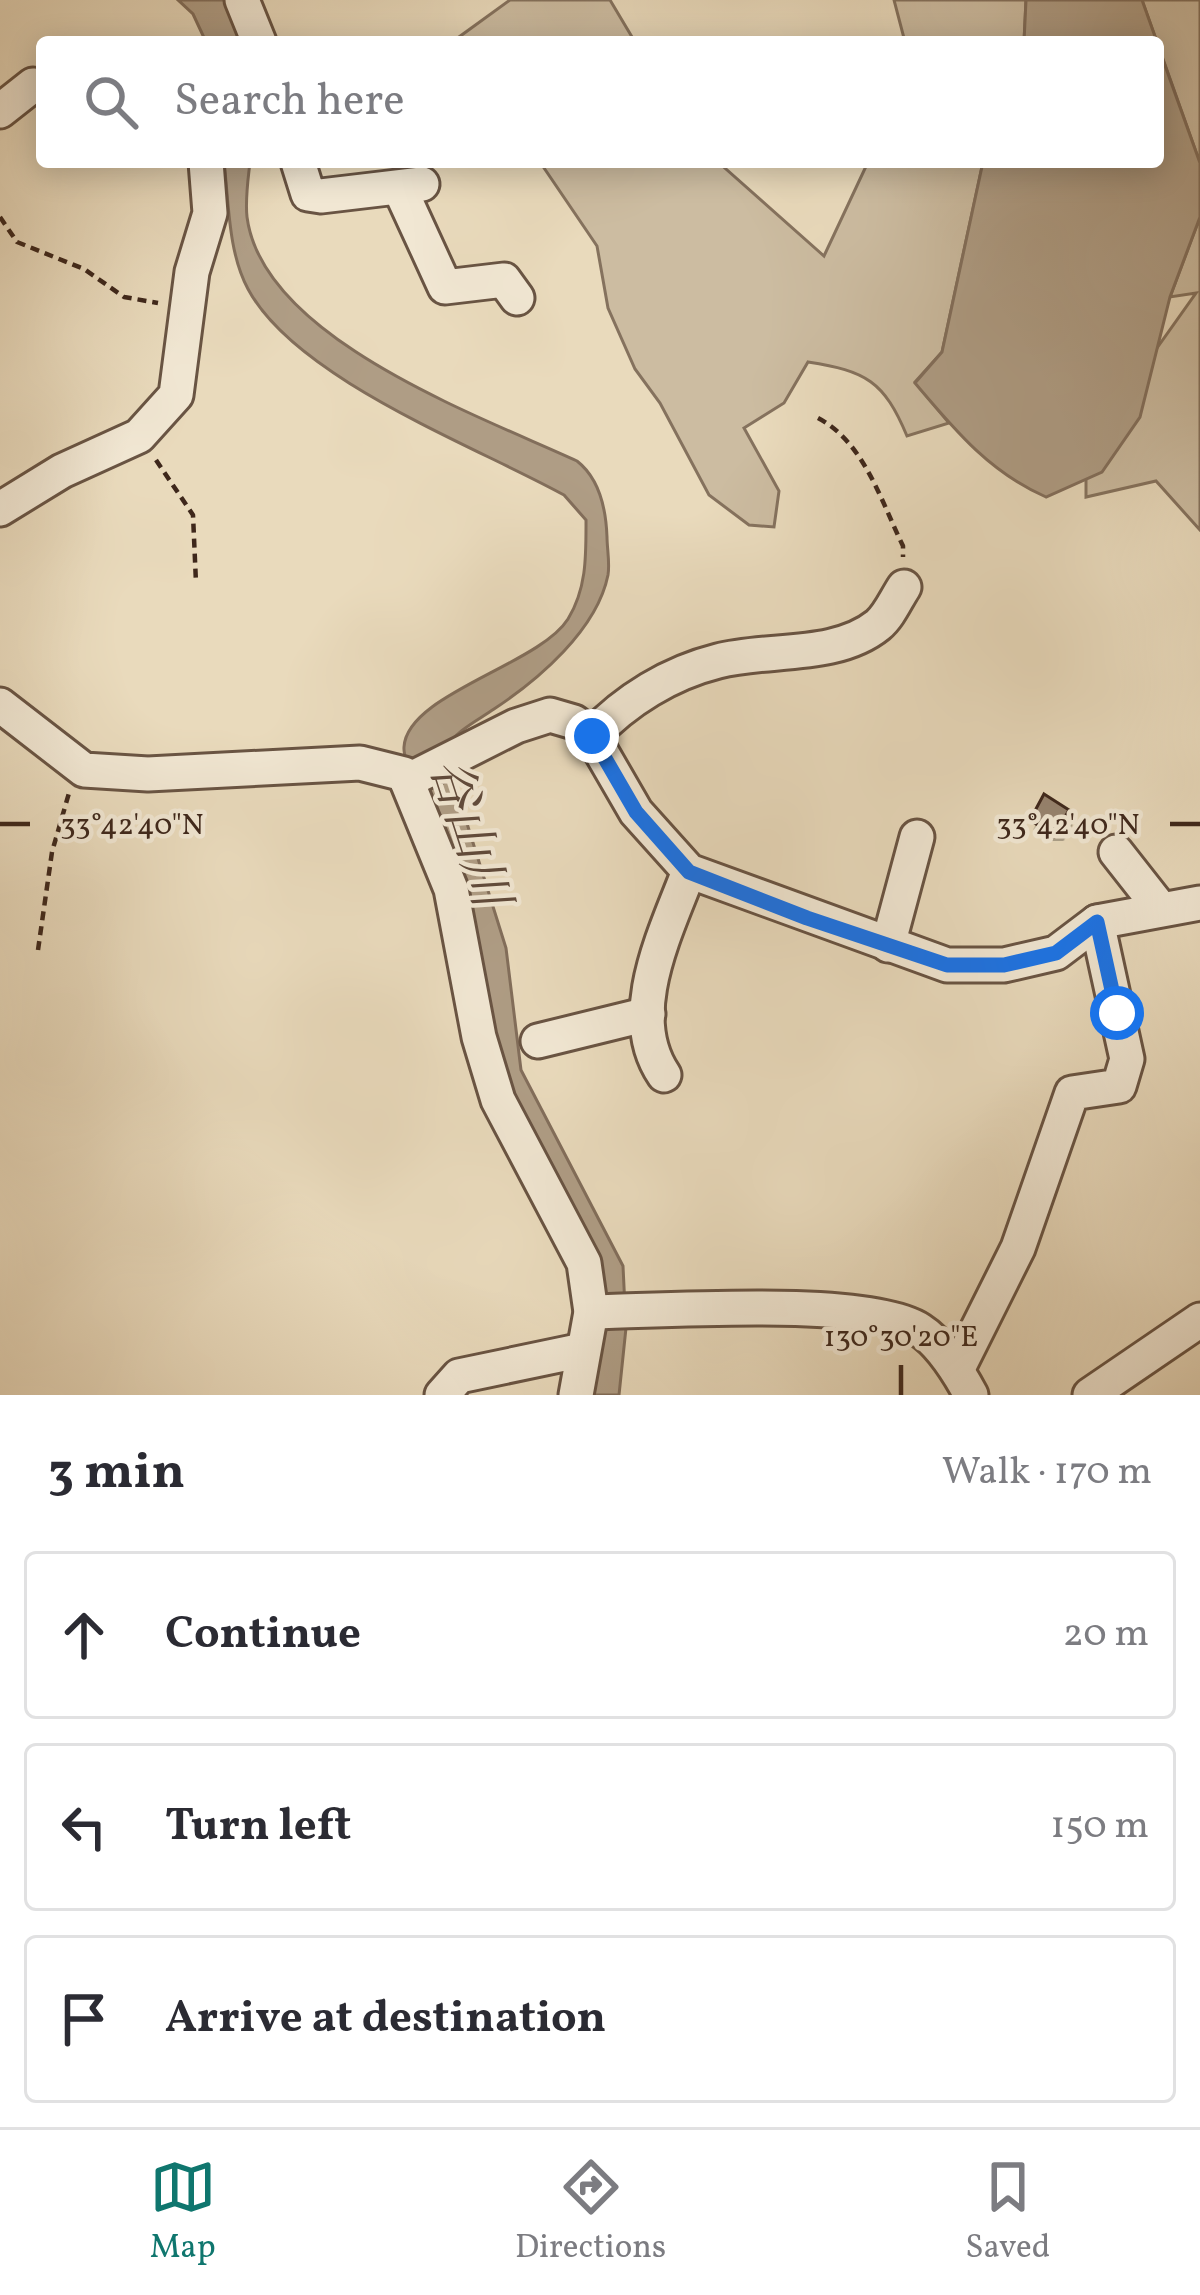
<!DOCTYPE html>
<meta charset="utf-8">
<style>
:root{--surface:#fff;--page:#f2f2f3;--text:#2b2b33;--muted:#7c7c81;--line:#e1e1e2;--accent:#0f766e}
body{margin:0;font-family:Vollkorn,"Noto Serif JP",serif;background:var(--page);color:var(--text)}
.stop{position:absolute;width:36px;height:36px;margin:-27px;border:9px solid #1a73e8;border-radius:50%;background:#fff}
.stop.end{background:#1a73e8;border-color:#fff;box-shadow:0 3px 12px #0008}
.list{margin:0;padding:0;list-style:none}
h2{display:flex;justify-content:space-between;align-items:center;height:156px;margin:0;padding:0 48px;font-size:51px}
h2 small{font-size:39px;font-weight:400;color:var(--muted)}
.list li{display:grid;grid-template-columns:78px 1fr auto;gap:36px;align-items:center;box-sizing:border-box;height:168px;margin:0 24px 24px;padding:0 24px;border:3px solid var(--line);border-radius:12px}
.list b{display:block;font-size:45px;white-space:nowrap}
.list em{font-size:39px;font-style:normal;color:var(--muted)}
.icon{flex:none;width:66px;height:66px;fill:none;stroke:currentColor;stroke-width:2;stroke-linecap:round;stroke-linejoin:round}
.map{position:relative;flex:none;width:1200px;height:1395px;overflow:hidden}
.search{position:absolute;background:var(--surface);box-shadow:0 6px 30px #0003;left:36px;right:36px;top:36px;height:132px;display:flex;align-items:center;gap:30px;box-sizing:border-box;padding:0 42px;border-radius:12px;color:var(--muted);font-size:45px}
.sheet{height:732px;background:var(--surface)}
nav{display:flex;justify-content:space-around;align-items:center;box-sizing:border-box;height:168px;border-top:3px solid var(--line);background:var(--surface);font-size:33px;color:var(--muted)}
nav a{display:grid;justify-items:center;gap:6px}
nav .on{color:var(--accent)}
.map>svg:first-child{display:block}
.green{fill:#ccbca1;stroke:#85725e;stroke-width:3}
.water{fill:#af9d85;stroke:#826e5b;stroke-width:3}
.building{fill:#97846f;stroke:#3e271b;stroke-width:3;filter:url(#shadow)}
.lines{fill:none;stroke-linecap:round;stroke-linejoin:round}
.street-casing{stroke:#695443;stroke-width:39}
.path{stroke:#3e271b;stroke-width:4.5;stroke-dasharray:9 6;stroke-linecap:butt}
.street{stroke:#f1e7d3;stroke-width:33}
.route{stroke:#1a73e8;stroke-width:15}
.ticks{fill:none;stroke:#3e271b;stroke-width:4.5}
.labels{text-anchor:middle;dominant-baseline:central;stroke-width:9;stroke-linejoin:round;paint-order:stroke}
.water-label{font-size:51px;font-style:italic;fill:#604a3b;stroke:#f1e7d3}
.ticks-label{font-size:30px;text-anchor:middle;fill:#3e271b;stroke:#f1e7d3;stroke-width:9;stroke-linejoin:round;paint-order:stroke}
</style>
<div class="map">
<svg width="1200" height="1395" viewBox="0 0 1200 1395">
<defs>
<filter id="shadow"><feDropShadow dx="5.5" dy="9" stdDeviation="0" flood-color="#0004"/></filter>
</defs>
<rect width="100%" height="100%" fill="#e9dabc"/>
<filter id="stains"><feTurbulence type="fractalNoise" baseFrequency=".00167" numOctaves="4"/><feColorMatrix values="0 0 0 0 .2 0 0 0 0 .09 0 0 0 0 .02 0 0 0 .5 -.17"/></filter>
<radialGradient id="worn" r=".72"><stop offset=".6" stop-color="#630" stop-opacity="0"/><stop offset="1" stop-color="#630" stop-opacity=".3"/></radialGradient>
<!-- green -->
<g class="green">
<path d="M510 0H610L635 42H460L459 37Z"/>
<path d="M894 0H1026L1024 42H905Z"/>
<path d="M1142 0H1200V530L1156 481 1086 497V448L1196 293 1170 297 1200 217V163Z"/>
<path d="M540 162H718L824 256 868 162H983L942 352 915 382 949 423 907 436C884 381 866 371 808 362L784 403 744 428 779 491 774 527 749 525 709 495 660 403 635 369 608 308 597 246Z"/>
</g>
<!-- water -->
<g class="water">
<path d="M178 0H225L245 42H206L193 14Z"/>
<path d="M1026 0H1142L1157 42H1024Z"/>
<path d="M1158 46 1200 163V217L1170 297 1140 417 1102 472 1046 497C989 472 954 429 915 383L942 352 983 162H1158Z"/>
<path d="M224 162H250C248 180 245 199 247 217 263 339 480 416 577 461 600 479 606 509 607 537 607 548 610 563 608 575 597 630 538 680 494 709 475 722 457 730 444 750L506 948 521 1070 623 1266 626 1328 619 1395H591L598 1335 496 1056 420 789C415 777 403 759 404 747 407 694 539 665 568 619 587 588 586 555 586 520L564 495C475 446 296 379 248 289 228 252 229 203 224 162Z"/>
</g>
<!-- building -->
<path class="building" d="M1044 794 1069 810 1054 836 1030 820Z"/>
<g class="lines">
<defs>
<g id="street">
<path d="M242 0 259 42"/>
<path d="M0 111 33 85"/>
<path d="M298 162 308 194 321 196 422 184"/>
<path d="M400 189 445 287 504 280 517 298"/>
<path d="M0 509 62 471 139 436 176 395 192 272 210 213 206 162"/>
<path d="M0 705 84 770 148 774 360 763 404 774 451 889 479 1037 498 1100 584 1263 591 1312 576 1395"/>
<path d="M592 736C626 700 670 673 718 661 768 648 836 659 878 625 889 616 896 599 904 587"/>
<path d="M407 781 516 726 550 715 574 722 592 736 636 812 689 871 947 965H1004L1056 953 1097 922 1200 903"/>
<path d="M1116 852 1160 908"/>
<path d="M888 945 917 837"/>
<path d="M538 1041 648 1014"/>
<path d="M664 1075C623 1015 666 932 689 871"/>
<path d="M591 1312C660 1311 868 1296 920 1330 942 1344 959 1373 971 1395"/>
<path d="M957 1370 1018 1248 1072 1093 1119 1086 1127 1059 1097 922"/>
<path d="M442 1395 459 1376 583 1350"/>
<path d="M1090 1395 1200 1320"/>
</g>
</defs>
<!-- street casing -->
<use href="#street" class="street-casing"/>
<!-- path -->
<g class="path">
<path d="M0 217 17 242 84 269 124 297 158 303"/>
<path d="M818 418C864 442 881 501 903 546V557"/>
<path d="M156 460 193 515 196 583"/>
<path d="M38 950 52 852 69 793"/>
</g>
<!-- street -->
<use href="#street" class="street"/>
</g>
<g class="lines">
<!-- route -->
<path class="route" d="M592 736 636 812 689 872 807 918 947 965H1004L1056 953 1097 922 1117 1013"/>
</g>
<!-- ticks -->
<path class="ticks" d="M0 824H30M1170 824H1200M901 1365V1395"/>
<g class="labels">
<!-- water labels -->
<g class="water-label">
<text transform="translate(467 833) rotate(72)">谷山川</text>
</g>
</g>
<g class="ticks-label">
<text x="132" y="834">33°42'40"N</text>
<text x="1068" y="834">33°42'40"N</text>
<text x="901" y="1346">130°30'20"E</text>
</g>
<rect width="100%" height="100%" filter="url(#stains)"/>
<rect width="100%" height="100%" fill="url(#worn)"/>
</svg>
<div class="stop" style="left:1117px;top:1013px"></div>
<div class="stop end" style="left:592px;top:736px"></div>
<div class="search"><svg class="icon" aria-label="search" viewBox="0 0 24 24"><circle cx="10" cy="10" r="6"/><path d="M15 15l6 6"/></svg>Search here</div>
</div>
<section class="sheet">
<h2>3 min<small>Walk · 170 m</small></h2>
<ul class="list">
<li><svg class="icon" aria-label="ahead" viewBox="0 0 24 24"><path d="M12 20V5M6 11l6-6 6 6"/></svg><div><b>Continue</b></div><em>20 m</em></li>
<li><svg class="icon" aria-label="left" viewBox="0 0 24 24"><path d="M17 20v-9H6M10 6l-5 5 5 5"/></svg><div><b>Turn left</b></div><em>150 m</em></li>
<li><svg class="icon" aria-label="arrive" viewBox="0 0 24 24"><path d="M6 21V4h12l-3 4 3 4H6"/></svg><div><b>Arrive at destination</b></div></li>
</ul>
</section>
<nav>
<a class="on"><svg class="icon" aria-label="map" viewBox="0 0 24 24"><path d="M3 6l6-2 6 2 6-2v14l-6 2-6-2-6 2zM9 4v14M15 6v14"/></svg>Map</a>
<a><svg class="icon" aria-label="directions" viewBox="0 0 24 24"><path d="M12 3l9 9-9 9-9-9zM9 14v-3h6M13 9l2 2-2 2"/></svg>Directions</a>
<a><svg class="icon" aria-label="saved" viewBox="0 0 24 24"><path d="M7 4h10v16l-5-4-5 4z"/></svg>Saved</a>
</nav>
